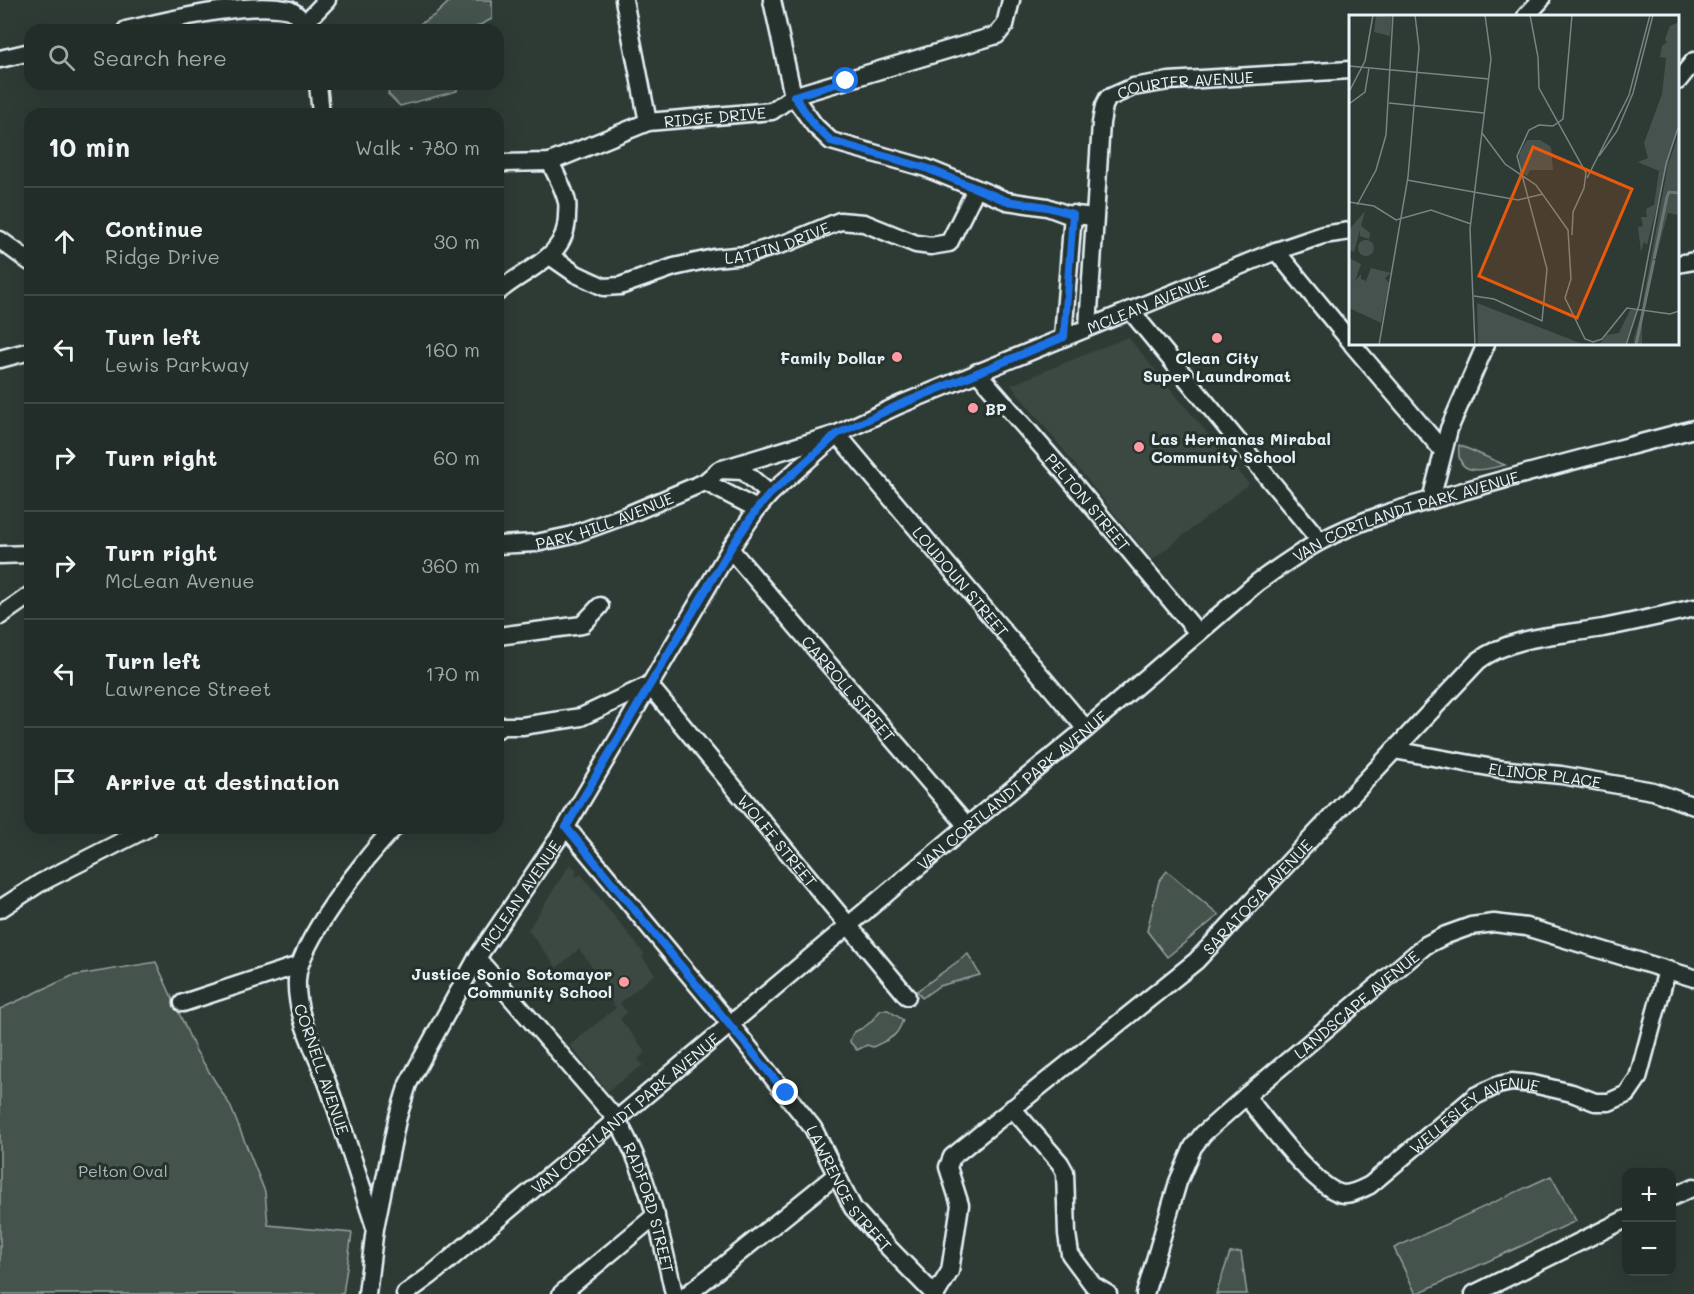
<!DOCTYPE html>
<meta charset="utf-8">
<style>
:root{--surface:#222c28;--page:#2e3834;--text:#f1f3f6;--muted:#a2a7a8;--line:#3f4845}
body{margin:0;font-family:Mali,sans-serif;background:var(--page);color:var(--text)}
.controls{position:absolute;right:18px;bottom:18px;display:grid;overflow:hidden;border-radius:12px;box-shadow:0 6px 24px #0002}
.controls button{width:54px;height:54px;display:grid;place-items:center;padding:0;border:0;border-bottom:2px solid var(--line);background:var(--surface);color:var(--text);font:30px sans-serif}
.stop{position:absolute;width:18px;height:18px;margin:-14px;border:4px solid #1a73e8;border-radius:50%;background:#fff}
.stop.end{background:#1a73e8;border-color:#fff;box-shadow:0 2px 6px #0008}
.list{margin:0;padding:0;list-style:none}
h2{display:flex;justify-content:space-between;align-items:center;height:78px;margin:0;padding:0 24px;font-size:26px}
h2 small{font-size:20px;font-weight:400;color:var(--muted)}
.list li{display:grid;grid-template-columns:39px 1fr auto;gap:18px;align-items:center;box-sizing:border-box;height:108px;padding:0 24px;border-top:2px solid var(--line)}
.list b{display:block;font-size:22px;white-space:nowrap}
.list p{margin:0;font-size:20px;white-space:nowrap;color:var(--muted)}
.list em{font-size:20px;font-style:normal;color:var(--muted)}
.icon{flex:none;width:33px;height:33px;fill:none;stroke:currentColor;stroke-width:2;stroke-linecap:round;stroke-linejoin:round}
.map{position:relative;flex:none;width:1694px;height:1294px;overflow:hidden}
.search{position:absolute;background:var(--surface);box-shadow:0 6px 24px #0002;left:24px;top:24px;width:480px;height:66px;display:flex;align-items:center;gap:15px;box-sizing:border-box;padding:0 21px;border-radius:18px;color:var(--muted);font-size:22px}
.panel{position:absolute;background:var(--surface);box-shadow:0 6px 24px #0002;left:24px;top:108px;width:480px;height:726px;border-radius:18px}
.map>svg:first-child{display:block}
.built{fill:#3b4843}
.green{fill:#45524e;stroke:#96a2a3;stroke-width:1.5}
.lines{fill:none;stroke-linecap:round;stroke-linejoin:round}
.minor-casing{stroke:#e8f1f8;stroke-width:21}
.minor{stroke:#26332d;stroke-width:16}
.route{stroke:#1a73e8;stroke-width:8}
.poi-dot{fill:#ff9aa2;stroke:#26332d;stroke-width:2}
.labels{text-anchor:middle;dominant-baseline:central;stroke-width:6;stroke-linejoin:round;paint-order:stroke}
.street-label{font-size:16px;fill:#e8f1f8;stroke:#26332d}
.poi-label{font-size:16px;font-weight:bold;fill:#e8f1f8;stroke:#26332d;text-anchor:end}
.park-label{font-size:16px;fill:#afb9bc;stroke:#26332d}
.inset-river{fill:none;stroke:#6b7775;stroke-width:3}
.inset-road{fill:none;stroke:#788483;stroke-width:1.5}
.view{fill:#e8590c;fill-opacity:0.15;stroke:#e8590c;stroke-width:3}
.inset-edge{fill:none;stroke:#e8f1f8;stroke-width:3}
</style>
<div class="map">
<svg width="1694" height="1294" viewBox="0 0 1694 1294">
<rect width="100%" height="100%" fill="#2e3b35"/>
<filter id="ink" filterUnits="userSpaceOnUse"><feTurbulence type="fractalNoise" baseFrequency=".0167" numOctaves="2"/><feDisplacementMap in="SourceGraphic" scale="12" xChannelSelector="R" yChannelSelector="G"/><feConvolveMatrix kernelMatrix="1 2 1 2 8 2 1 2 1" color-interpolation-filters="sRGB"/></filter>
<g filter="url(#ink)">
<!-- built -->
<g class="built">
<path d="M1128 337 1249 484 1152 560 1011 385Z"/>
<path d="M570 864 577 870 575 874 576 877 581 874 645 955 642 957 655 974 620 1003 627 1012 620 1019 646 1052 638 1059 643 1065 607 1091 570 1045 616 1008 606 995 610 991 579 949 557 968 528 930Z"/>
</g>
<!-- green -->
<g class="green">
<path d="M451 0H492V19L470 30H410L435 15Z"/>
<path d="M390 84H457V91L400 106 388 94Z"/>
<path d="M1459 445 1505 465C1484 470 1455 479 1459 445Z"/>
<path d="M1167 871 1219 915 1167 957 1147 931 1159 881Z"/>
<path d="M968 954 980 975 939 986 922 998 917 991Z"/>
<path d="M156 962 196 1051 230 1105 265 1192 268 1225 352 1233 343 1294H0V1009L72 976Z"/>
<path d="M881 1010H888L903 1020C896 1039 890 1038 873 1047L867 1045 857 1050 850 1042C852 1029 858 1032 867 1025 872 1021 876 1015 881 1010Z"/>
<path d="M1551 1176 1576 1221 1416 1294 1394 1248Z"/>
<path d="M1241 1252 1247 1294H1216L1230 1253Z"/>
</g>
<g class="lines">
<defs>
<g id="minor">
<path d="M624 0 648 122"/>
<path d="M772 0 793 96 815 126 831 141 926 168 1007 201 1047 207 1066 214 1094 217"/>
<path d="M1526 16 1541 0"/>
<path d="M304 24 327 0"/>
<path d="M126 30C169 20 249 0 290 10 297 13 304 23 308 30"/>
<path d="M0 59 30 52"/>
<path d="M1678 81 1694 61"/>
<path d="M318 84 321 114"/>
<path id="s1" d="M498 163 550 162 648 122 772 111 793 96 997 35 1005 25 1011 0"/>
<path d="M0 240 30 262"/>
<path d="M1276 251 1350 341"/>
<path id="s2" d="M550 256 576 274 604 287 620 286 674 267 714 258 746 255 789 242 840 221 864 223 916 244 931 246 949 243 976 189"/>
<path d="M1678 264 1694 261"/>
<path d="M498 292C525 268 567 259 567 216 567 211 568 206 567 202 564 188 556 175 550 162"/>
<path d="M1130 310 1320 541"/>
<path id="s3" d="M1088 327 1101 123 1104 106 1108 98 1133 87 1169 81 1350 70"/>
<path d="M1063 337 1073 214"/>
<path d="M1352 344 1443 451"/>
<path d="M0 359 30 351"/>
<path id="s4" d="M977 372 1063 471 1198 633"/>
<path id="s5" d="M719 470 837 434 1086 729"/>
<path d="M705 482 757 509"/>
<path d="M1431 500 1449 429 1486 344"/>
<path id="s6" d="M498 545 536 543 569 536 627 515 705 482 719 470 743 471 770 494"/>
<path id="s7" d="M730 549 967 826"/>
<path d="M0 555 30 554"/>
<path d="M0 616 30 595"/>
<path d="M498 636 582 625 600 606"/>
<path id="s8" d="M498 729 501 726H522L581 717 649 685 907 996"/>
<path id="s9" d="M1394 750 1499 769 1561 775 1653 791 1694 806"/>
<path id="s10" d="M566 827 730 1024 813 1128 853 1208 886 1245 934 1294"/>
<path d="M0 909 40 883 148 828"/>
<path id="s11" d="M477 958 617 1120C648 1173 661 1235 674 1294"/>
<path d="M183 1003 299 965"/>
<path id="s12" d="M1246 1096C1264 1118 1317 1192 1344 1194 1353 1194 1362 1189 1370 1185L1475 1096 1498 1085 1512 1082 1533 1084 1572 1093 1595 1102H1609L1627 1094 1638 1078 1667 970"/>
<path d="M1012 1108 1060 1163 1065 1172 1067 1234 1070 1254 1093 1285 1108 1294"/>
<path d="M1672 1197 1694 1187"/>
<path d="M375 1227C360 1182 346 1137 331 1093 319 1057 295 1018 297 980 298 943 367 855 394 828"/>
<path id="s13" d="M367 1294 375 1228 397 1120 408 1084 477 958 566 827 730 549 757 509 770 494 837 434 899 405 1276 251 1323 235 1350 231"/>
<path id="s14" d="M405 1294 431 1275 967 826 1086 729 1258 582C1278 568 1297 554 1319 542 1362 518 1413 505 1460 492 1538 469 1616 450 1694 429"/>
<path d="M561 1294 656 1215"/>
<path d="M688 1294 836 1175"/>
<path id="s15" d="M936 1294 950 1271 960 1205 948 1167 952 1157 1196 961 1478 661C1510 636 1563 635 1603 628 1633 622 1664 615 1694 608"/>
<path id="s16" d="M1145 1294 1178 1182 1193 1147 1203 1134 1246 1096 1426 945 1446 935 1471 926 1494 923 1526 927 1694 978"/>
<path d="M1474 1294 1626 1219"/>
</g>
</defs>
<!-- minor casing -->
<use href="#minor" class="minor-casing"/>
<!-- minor -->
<use href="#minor" class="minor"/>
</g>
</g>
<g class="lines" filter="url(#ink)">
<!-- route -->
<path class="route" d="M786 1093 566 827 730 549 757 509 770 494 837 434 899 405 1064 337 1073 214 1047 207 1007 201 926 168 831 141 815 126 794 96 846 81"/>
</g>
<!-- markers -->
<g class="poi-dot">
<circle cx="1217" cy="338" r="6"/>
<circle cx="897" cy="357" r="6"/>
<circle cx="973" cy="408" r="6"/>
<circle cx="1139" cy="447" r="6"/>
<circle cx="624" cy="982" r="6"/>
</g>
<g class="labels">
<!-- street labels -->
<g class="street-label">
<text stroke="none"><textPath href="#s3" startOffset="310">COURTER AVENUE</textPath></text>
<text stroke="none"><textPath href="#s1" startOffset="225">RIDGE DRIVE</textPath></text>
<text stroke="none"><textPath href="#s2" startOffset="242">LATTIN DRIVE</textPath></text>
<text stroke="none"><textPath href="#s13" startOffset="1334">MCLEAN AVENUE</textPath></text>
<text stroke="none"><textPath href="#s4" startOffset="171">PELTON STREET</textPath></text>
<text stroke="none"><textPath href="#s6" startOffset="110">PARK HILL AVENUE</textPath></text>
<text stroke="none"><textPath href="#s14" startOffset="1275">VAN CORTLANDT PARK AVENUE</textPath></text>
<text stroke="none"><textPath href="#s5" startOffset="316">LOUDOUN STREET</textPath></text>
<text stroke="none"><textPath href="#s7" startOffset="183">CARROLL STREET</textPath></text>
<text stroke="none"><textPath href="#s9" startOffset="153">ELINOR PLACE</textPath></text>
<text stroke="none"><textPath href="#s14" startOffset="789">VAN CORTLANDT PARK AVENUE</textPath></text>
<text stroke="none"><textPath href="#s8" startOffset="362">WOLFE STREET</textPath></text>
<text stroke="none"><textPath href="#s13" startOffset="434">MCLEAN AVENUE</textPath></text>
<text stroke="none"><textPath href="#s15" startOffset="546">SARATOGA AVENUE</textPath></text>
<text stroke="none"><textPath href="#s16" startOffset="372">LANDSCAPE AVENUE</textPath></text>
<text transform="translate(322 1069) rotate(71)">CORNELL AVENUE</text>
<text stroke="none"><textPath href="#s14" startOffset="285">VAN CORTLANDT PARK AVENUE</textPath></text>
<text stroke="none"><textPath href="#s12" startOffset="298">WELLESLEY AVENUE</textPath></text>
<text stroke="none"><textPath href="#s10" startOffset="460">LAWRENCE STREET</textPath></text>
<text stroke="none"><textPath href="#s11" startOffset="308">RADFORD STREET</textPath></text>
</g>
<!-- poi labels -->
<g class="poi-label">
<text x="885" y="357">Family Dollar</text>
<text x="1217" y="357" text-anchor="middle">Clean City<tspan x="1217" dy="18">Super Laundromat</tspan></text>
<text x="985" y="408" text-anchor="start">BP</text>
<text x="1151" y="438" text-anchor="start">Las Hermanas Mirabal<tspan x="1151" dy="18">Community School</tspan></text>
<text x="612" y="973">Justice Sonio Sotomayor<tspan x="612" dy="18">Community School</tspan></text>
</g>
<!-- park labels -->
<g class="park-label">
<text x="123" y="1170">Pelton Oval</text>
</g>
</g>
<!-- overview -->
<g transform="translate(1349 15)">
<rect width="330" height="330" fill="#2e3b35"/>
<path d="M27 0 43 2 41 21 25 17ZM330 7V106L298 230 295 227 292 237 289 212 294 211 292 202H298L297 194 305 190 310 156 289 147 299 143 295 128 313 79 317 43 311 42 313 31 318 27 316 24 321 11ZM330 118V200L319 198 293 292 319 150ZM178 125H191L202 132 204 155H181L178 161 171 157 170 139ZM16 196 12 211 21 218 20 224 11 221V215L5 237 0 235V215ZM9 233a8 8 0 1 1 16 0a8 8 0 1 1-16 0ZM0 243 12 249 6 266 12 259V264L17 266 22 253 42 258 36 263 40 268 32 308 0 293ZM128 288 236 330H129ZM281 295H288L276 330H250L258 320 270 318ZM293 297V330H285V323Z" fill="#45524e"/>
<path class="inset-river" d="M305 244 318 182 320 177 330 178M287 330 305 245"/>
<path class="inset-road" d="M181 0 189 42 190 73 237 158 235 173 224 197 223 220M0 51 140 64M0 77 16 46 24 0M40 88 135 98M0 89 16 77 20 53M133 118 156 149 187 170 219 215 222 264 216 283 236 324 244 327 253 324 278 293 321 299 330 296M250 141 268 116 284 78 304 0M238 163 280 80 301 0M58 165 169 185 194 179M0 187 25 191 47 205 82 195 122 209M8 190 27 155 37 120 44 0M125 281 145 284 193 306 198 254 168 141 180 115 190 110 204 111 214 104 223 0M30 330 59 162 70 33 66 0M126 330 121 214 142 44 136 0M277 330 290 290 317 149 330 110"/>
<path class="view" d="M184 132 283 174 228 303 130 261Z"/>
<rect width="330" height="330" class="inset-edge"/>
</g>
</svg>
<div class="controls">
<button>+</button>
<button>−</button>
</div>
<div class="stop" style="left:846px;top:81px"></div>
<div class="stop end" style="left:786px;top:1093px"></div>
<div class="search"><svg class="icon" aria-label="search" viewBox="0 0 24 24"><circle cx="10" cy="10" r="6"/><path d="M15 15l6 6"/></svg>Search here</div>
<section class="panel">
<h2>10 min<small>Walk · 780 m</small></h2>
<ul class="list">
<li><svg class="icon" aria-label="ahead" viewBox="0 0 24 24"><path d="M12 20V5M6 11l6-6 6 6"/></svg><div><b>Continue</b><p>Ridge Drive</p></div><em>30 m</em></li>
<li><svg class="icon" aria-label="left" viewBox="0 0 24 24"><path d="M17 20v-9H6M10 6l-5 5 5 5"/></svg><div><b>Turn left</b><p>Lewis Parkway</p></div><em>160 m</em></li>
<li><svg class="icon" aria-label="right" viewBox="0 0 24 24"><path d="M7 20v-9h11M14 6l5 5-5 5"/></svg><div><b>Turn right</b></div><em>60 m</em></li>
<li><svg class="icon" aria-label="right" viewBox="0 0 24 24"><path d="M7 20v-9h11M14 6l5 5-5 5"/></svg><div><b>Turn right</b><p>McLean Avenue</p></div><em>360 m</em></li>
<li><svg class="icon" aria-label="left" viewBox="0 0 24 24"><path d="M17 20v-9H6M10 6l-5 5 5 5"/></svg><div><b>Turn left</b><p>Lawrence Street</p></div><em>170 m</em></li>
<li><svg class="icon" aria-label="arrive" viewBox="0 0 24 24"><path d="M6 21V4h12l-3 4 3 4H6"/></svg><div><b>Arrive at destination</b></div></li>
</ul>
</section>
</div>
